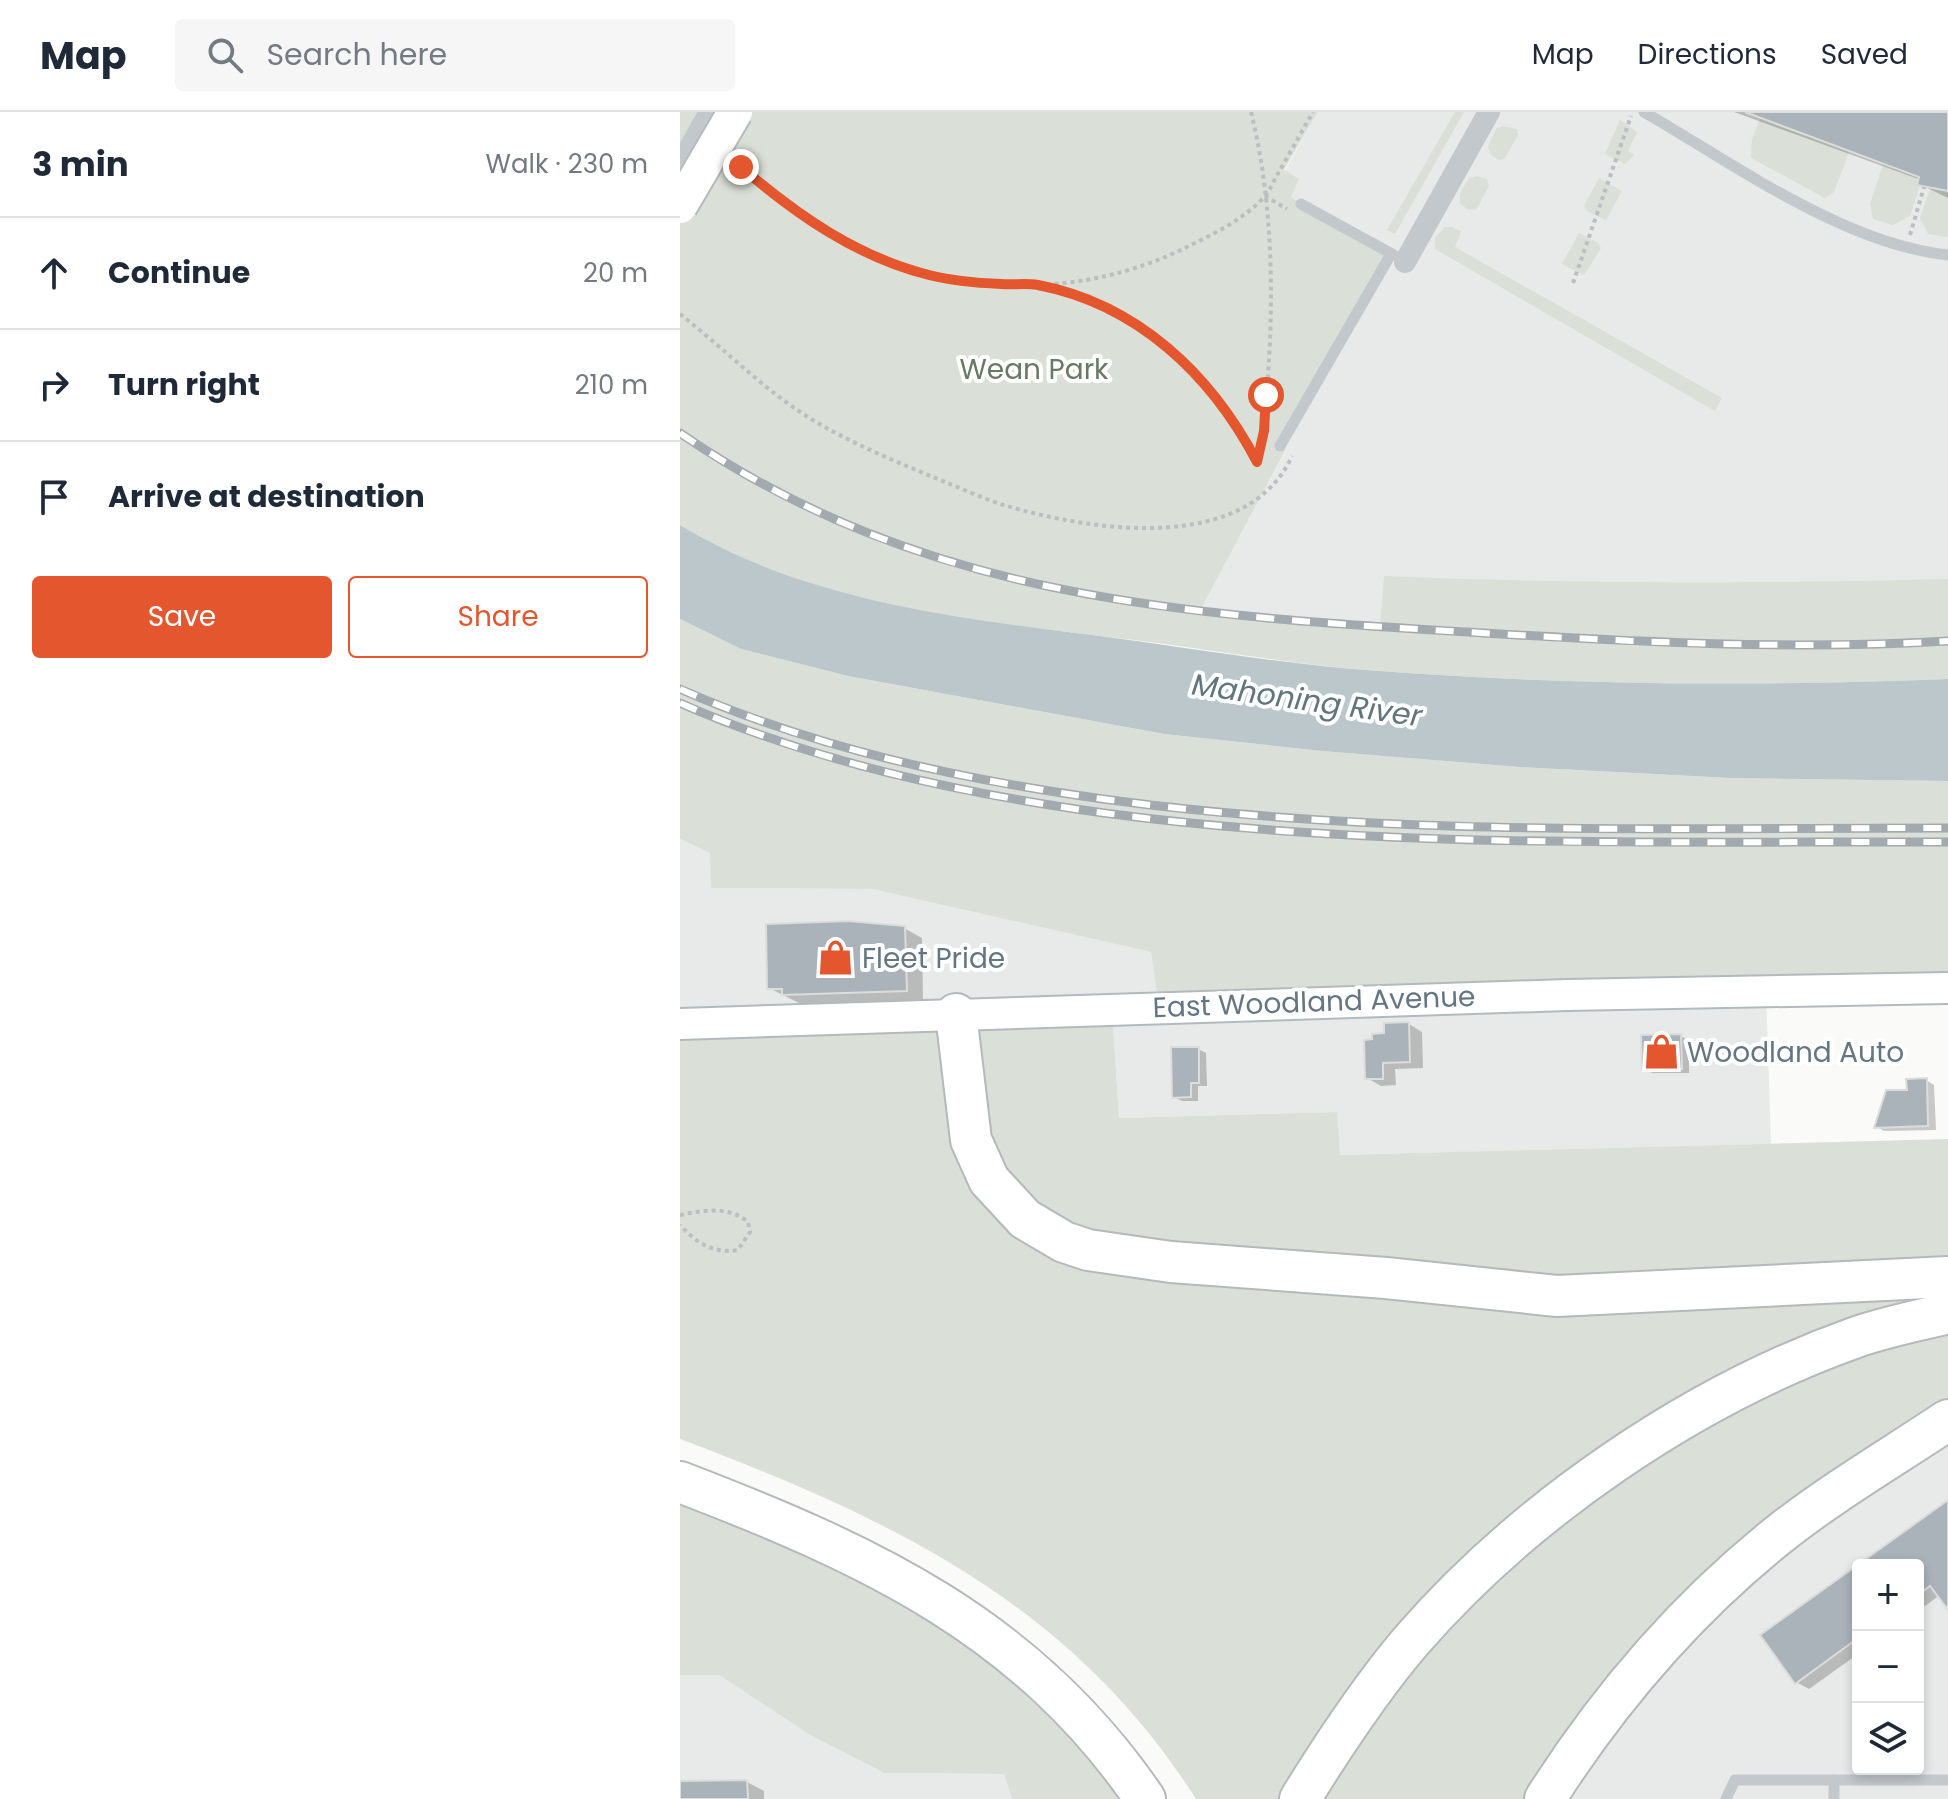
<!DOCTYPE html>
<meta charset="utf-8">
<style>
:root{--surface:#fff;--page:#f6f6f7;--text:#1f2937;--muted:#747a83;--line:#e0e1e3;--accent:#e4572e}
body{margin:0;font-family:Poppins,sans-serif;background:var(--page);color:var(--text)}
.controls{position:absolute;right:24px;bottom:24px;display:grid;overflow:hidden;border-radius:8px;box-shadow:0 4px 12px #0003}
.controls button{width:72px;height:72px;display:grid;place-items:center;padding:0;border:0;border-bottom:2px solid var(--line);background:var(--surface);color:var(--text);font:40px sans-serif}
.stop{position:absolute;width:24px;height:24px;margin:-18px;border:6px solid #e4572e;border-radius:50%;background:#fff}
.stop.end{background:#e4572e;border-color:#fff;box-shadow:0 2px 8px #0008}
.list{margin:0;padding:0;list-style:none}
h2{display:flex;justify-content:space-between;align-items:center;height:104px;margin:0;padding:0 32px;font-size:34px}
h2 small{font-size:26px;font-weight:400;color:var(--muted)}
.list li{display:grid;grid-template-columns:52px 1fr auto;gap:24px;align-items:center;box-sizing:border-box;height:112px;padding:0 32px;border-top:2px solid var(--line)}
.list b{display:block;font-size:30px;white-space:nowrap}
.list em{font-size:26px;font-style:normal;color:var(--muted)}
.actions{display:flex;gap:16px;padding:24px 32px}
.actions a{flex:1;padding:18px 0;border:2px solid var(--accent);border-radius:8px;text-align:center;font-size:28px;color:var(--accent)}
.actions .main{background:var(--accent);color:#fff}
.icon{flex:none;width:44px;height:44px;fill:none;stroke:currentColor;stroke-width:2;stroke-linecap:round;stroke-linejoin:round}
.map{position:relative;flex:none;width:1268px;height:1687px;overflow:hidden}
header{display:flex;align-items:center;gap:48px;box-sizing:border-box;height:112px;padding:0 40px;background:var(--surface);border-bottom:2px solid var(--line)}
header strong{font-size:38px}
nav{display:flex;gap:44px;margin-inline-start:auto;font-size:28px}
.search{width:560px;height:72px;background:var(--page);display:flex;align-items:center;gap:20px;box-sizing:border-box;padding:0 28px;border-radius:8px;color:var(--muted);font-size:30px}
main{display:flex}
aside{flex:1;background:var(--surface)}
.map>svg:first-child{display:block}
.built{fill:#e8e9e9;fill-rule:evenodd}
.green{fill:#dadfd7}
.water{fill:#bbc7cb}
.shadow{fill:#0003}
.building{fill:#aab3b9;stroke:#dcdcda;stroke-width:2}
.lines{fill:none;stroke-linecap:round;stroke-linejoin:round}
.secondary-casing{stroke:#b3babf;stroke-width:34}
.highway-casing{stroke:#b4b9bd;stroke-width:44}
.path{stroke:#bbbfc2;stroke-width:4;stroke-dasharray:4 4;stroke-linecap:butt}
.lane{stroke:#c3c8cc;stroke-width:11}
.street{stroke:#c3c8cc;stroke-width:22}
.secondary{stroke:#fff;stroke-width:30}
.highway{stroke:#fff;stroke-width:40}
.rail-casing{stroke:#a2aab0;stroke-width:9}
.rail{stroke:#fff;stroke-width:6;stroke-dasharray:18;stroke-linecap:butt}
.primary-bridge-casing{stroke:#b5babe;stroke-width:38;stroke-linecap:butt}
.primary-bridge{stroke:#fff;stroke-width:34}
.route{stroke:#e4572e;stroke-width:10}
.labels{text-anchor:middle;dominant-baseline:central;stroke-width:8;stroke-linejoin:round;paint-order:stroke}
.park-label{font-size:28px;fill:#687a64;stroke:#fff}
.poi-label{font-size:28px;fill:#657683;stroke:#fff;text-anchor:start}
.street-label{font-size:28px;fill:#657683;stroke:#fff}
.water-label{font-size:30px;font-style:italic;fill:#60757c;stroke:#fff}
</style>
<header>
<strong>Map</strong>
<div class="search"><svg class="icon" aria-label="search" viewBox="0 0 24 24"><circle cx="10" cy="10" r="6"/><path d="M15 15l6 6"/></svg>Search here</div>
<nav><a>Map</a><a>Directions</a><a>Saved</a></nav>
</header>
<main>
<aside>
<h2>3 min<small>Walk · 230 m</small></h2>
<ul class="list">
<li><svg class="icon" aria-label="ahead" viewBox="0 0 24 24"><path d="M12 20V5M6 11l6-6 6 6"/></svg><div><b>Continue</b></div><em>20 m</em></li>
<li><svg class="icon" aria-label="right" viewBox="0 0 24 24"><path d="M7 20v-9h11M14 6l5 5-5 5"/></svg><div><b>Turn right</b></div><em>210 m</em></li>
<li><svg class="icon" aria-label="arrive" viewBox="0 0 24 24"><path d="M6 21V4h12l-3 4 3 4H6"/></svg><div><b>Arrive at destination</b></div></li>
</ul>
<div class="actions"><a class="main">Save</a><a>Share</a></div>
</aside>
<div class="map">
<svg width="1268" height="1687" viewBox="0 0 1268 1687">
<rect width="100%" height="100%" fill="#fafaf8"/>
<!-- built -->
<g class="built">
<path d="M638 0H1268V529L751 518 518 500 606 338 600 334 710 141 595 76Z"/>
<path d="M0 727 30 741 32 776 192 777 471 840 479 894 1086 879 1091 1032 659 1043 656 1000 439 1006 432 897 0 912Z"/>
<path d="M1268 1308V1687H865L989 1524ZM1178 1453H1238V1657H1178Z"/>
<path d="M0 1563H39L130 1623 204 1661 324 1662 332 1687H0Z"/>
</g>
<!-- green -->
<g class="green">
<path d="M0 0H638L604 58 619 67 611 85 711 142 601 334 606 337 519 500 700 514 704 464C892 472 1080 472 1268 467V567C1070 575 870 573 673 557 600 550 527 537 454 528 301 509 135 496 0 413Z"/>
<path d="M775 0H784L715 122 707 118Z"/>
<path d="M1080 7 1169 40 1154 80 1145 86 1071 46 1072 27Z"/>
<path d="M940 8 957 20 948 39 954 43 945 52 925 42Z"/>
<path d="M822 14 837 17 838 23 825 46 819 48 811 43 808 35 816 17Z"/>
<path d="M1203 52 1239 65 1237 73 1240 74 1230 104 1213 113 1193 107 1190 92Z"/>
<path d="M797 64 807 67 809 74 796 98 787 97 780 91V81L789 66Z"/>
<path d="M919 66 942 79 926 108 907 99 904 94Z"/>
<path d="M1250 77 1268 79V125L1248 122 1240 106Z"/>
<path d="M765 115H772L781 119 775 135 1042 286 1035 299 755 137V126Z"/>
<path d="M899 121 918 131 921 136 904 163 882 152Z"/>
<path d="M0 507 61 537 168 564 484 622 642 639 839 655 1050 666 1268 669V876L479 895 471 840 192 777 31 776 30 741 0 727Z"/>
<path d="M432 896 439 1006 657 1000 660 1043 1268 1027V1308L1133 1397 865 1687H516C392 1491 209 1406 0 1327V912Z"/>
<path d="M0 1370 242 1479 465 1687H332L324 1662 204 1661 130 1623 39 1563H0Z"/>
</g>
<!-- water -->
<path class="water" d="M0 413C130 492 287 507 435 526 514 537 593 550 673 557 870 573 1070 575 1268 567V669L1050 666 839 655 642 639 484 622 168 564 61 537 0 507Z"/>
<!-- shadow -->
<g class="shadow">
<path d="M1054 0H1268V86L1239 72 1241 68Z"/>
<path d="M224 816 242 826 243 888 121 892 89 876Z"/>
<path d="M729 912 742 920 743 956 715 957 716 973 701 974 687 966 706 923Z"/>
<path d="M1001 924 1009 929V961H972L964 956Z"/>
<path d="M518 937 526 941 527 974H518V989H502L494 985Z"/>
<path d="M1246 968 1254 973 1256 1018 1204 1019 1197 1015 1229 980Z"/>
<path d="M1268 1390V1495L1260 1483 1238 1499V1453H1181Z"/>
<path d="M1178 1455V1542L1129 1577 1116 1570Z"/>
<path d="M67 1670 84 1679V1687H0V1671Z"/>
</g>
<!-- building -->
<g class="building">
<path d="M1065 0H1268V79L1237 73 1239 65Z"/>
<path d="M168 809 225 814 227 879 102 883V877H87L86 812Z"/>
<path d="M729 910 730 950 703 951V967H685L684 928 692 927V922L704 921V911Z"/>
<path d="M1001 922 1002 957 962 958 961 923Z"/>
<path d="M491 935H519V971H511V985L492 986Z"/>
<path d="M1247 966 1248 1014 1194 1016 1206 978H1227L1226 967Z"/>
<path d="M1268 1388V1498L1250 1474 1238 1483V1453H1178V1526L1115 1572 1080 1523Z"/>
<path d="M67 1668 68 1687H0V1669Z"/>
</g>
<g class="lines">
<defs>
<path id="secondary" d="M0 912 887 883 1268 876"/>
<g id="highway">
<path d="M276 902 291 1028 309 1068 345 1107 384 1130 408 1138 491 1150 706 1166 877 1184 1268 1165"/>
<path d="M0 1370C188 1442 348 1515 465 1687"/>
<path d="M620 1687C654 1632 690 1577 732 1528 845 1398 1011 1284 1174 1226 1204 1215 1237 1209 1268 1201"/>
<path d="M865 1687C928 1588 1005 1498 1097 1424 1151 1381 1211 1346 1268 1308"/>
</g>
</defs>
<!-- secondary casing -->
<use href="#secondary" class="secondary-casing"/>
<!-- highway casing -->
<use href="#highway" class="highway-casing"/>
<!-- path -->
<g class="path">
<path d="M571 0C592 85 594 177 588 264 586 291 585 317 578 343"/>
<path d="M56 50C74 69 95 85 117 100 230 180 376 198 503 137 531 123 564 108 585 84 591 77 595 66 600 58 611 39 622 19 633 0"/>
<path d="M585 84 607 97"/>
<path d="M1230 123 1244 75"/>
<path d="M893 171 951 4"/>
<path d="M360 174C462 197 529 259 577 350"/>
<path d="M0 202C47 239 91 285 143 314 182 336 224 353 265 370 285 378 306 388 327 394 412 419 567 443 612 344"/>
<path d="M577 350 584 337"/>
<path d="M0 1103C23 1098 49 1094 68 1110L70 1120 58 1138C34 1142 16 1131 0 1113"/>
</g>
<!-- lane -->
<g class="lane">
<path d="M964 0C1054 52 1164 132 1268 143"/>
<path d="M621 92 714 143"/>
<path d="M600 334 711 142"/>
<path d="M1046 1687 1055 1668H1154"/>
<path d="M1154 1687V1668H1268"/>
</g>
<!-- street -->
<g class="street">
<path d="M0 53 30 0"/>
<path d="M725 150 809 0"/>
</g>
<!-- secondary -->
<use href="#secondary" class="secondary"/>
<!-- highway -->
<use href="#highway" class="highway"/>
<defs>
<g id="rail">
<path d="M0 321C245 490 516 504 803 521 958 530 1113 538 1268 529"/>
<path d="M0 577C134 636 279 667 423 687 703 725 986 716 1268 716"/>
<path d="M0 591C134 650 279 681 424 701 703 738 986 729 1268 730"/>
</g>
</defs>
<!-- rail casing -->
<use href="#rail" class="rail-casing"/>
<!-- rail -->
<use href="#rail" class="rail"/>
<defs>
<path id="primary-bridge" d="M0 94 55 0"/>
</defs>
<!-- primary-bridge casing -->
<use href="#primary-bridge" class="primary-bridge-casing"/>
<!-- primary-bridge -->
<use href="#primary-bridge" class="primary-bridge"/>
</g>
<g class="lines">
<!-- route -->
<path class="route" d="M61 55C117 103 177 145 249 163 273 169 297 171 321 172 333 173 346 171 358 173 457 192 531 262 577 350L584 319 586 283"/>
</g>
<!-- icons -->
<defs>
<symbol id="shop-bare" viewBox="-9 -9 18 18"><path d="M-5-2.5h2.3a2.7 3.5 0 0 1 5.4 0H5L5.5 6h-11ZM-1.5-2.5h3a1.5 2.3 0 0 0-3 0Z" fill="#e4572e" stroke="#fff" stroke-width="2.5" paint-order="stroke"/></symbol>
</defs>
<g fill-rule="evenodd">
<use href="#shop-bare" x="130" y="820" width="51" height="51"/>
<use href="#shop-bare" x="956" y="914" width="51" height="51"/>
</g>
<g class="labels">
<!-- park labels -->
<g class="park-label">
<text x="354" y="257">Wean Park</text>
</g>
<!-- poi labels -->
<g class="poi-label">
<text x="182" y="846">Fleet Pride</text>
<text x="1007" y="940">Woodland Auto</text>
</g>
<!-- street labels -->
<g class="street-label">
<text transform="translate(634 890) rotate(-2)">East Woodland Avenue</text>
</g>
<!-- water labels -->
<g class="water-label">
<text transform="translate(627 588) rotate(8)">Mahoning River</text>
</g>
</g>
</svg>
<div class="controls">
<button>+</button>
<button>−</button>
<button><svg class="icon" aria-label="layers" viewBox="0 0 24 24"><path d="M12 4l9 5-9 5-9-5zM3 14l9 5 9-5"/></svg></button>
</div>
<div class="stop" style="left:586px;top:283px"></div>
<div class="stop end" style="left:61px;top:55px"></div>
</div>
</main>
